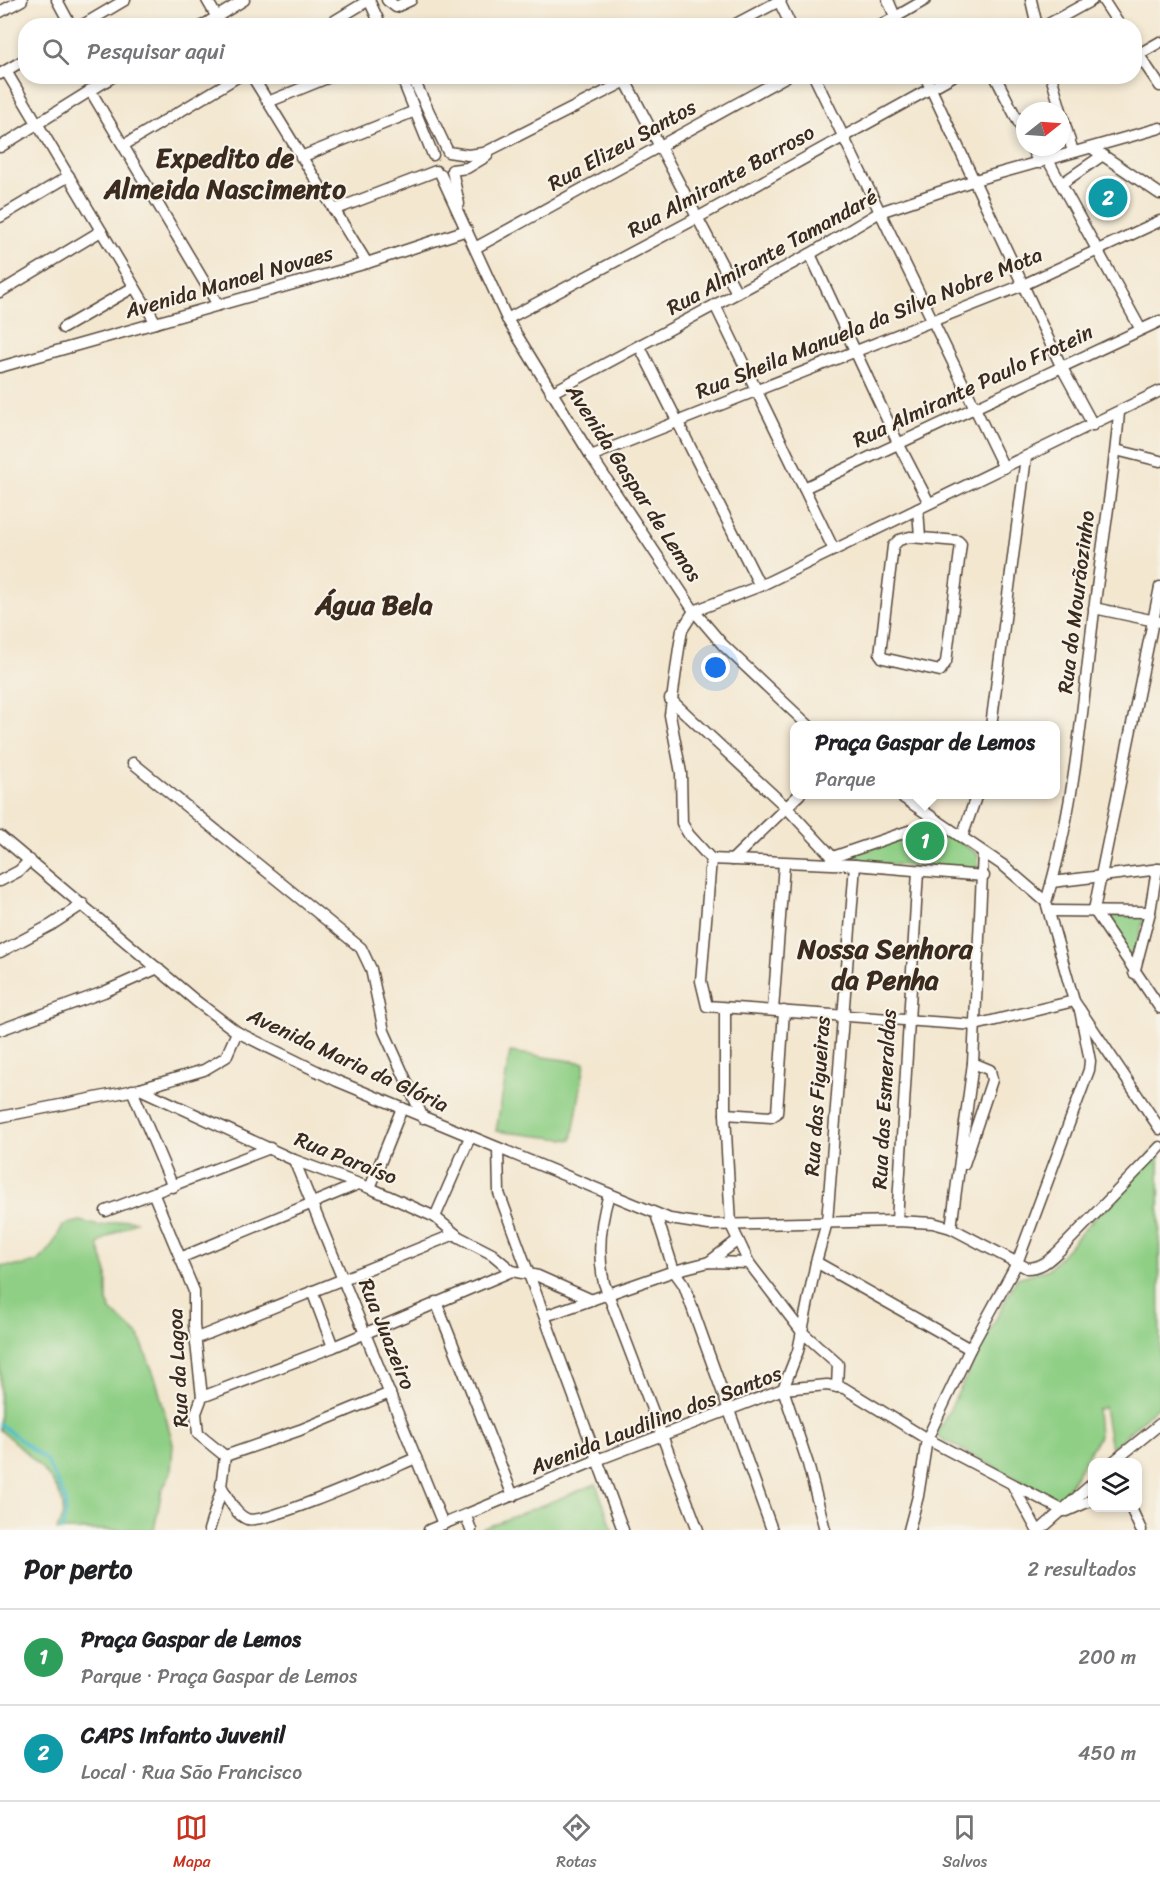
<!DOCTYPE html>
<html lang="pt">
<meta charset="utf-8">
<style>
:root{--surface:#fff;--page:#f6f6f6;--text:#202124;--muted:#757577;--line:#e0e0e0;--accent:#c8321e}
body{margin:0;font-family:Sriracha,sans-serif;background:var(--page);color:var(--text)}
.controls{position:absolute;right:18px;bottom:18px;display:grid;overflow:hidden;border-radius:12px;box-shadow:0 3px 9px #0003}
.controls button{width:54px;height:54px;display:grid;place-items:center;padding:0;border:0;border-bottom:2px solid var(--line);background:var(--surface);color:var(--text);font:30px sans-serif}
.compass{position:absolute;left:1016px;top:102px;width:54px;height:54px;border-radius:50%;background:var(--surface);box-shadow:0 3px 9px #0003;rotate:73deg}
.you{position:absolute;left:716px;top:668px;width:21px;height:21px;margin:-15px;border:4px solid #fff;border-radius:50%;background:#1a73e8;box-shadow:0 0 0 9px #1a73e833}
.badge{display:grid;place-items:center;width:39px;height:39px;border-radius:50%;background:var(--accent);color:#fff;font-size:20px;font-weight:700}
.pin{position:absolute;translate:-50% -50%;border:3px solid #fff;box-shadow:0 2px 6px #0006}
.popup{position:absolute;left:790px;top:721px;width:270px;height:78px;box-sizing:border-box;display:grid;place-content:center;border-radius:12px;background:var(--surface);filter:drop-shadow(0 2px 4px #0005);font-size:20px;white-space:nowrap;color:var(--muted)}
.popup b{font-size:22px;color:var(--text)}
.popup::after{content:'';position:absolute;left:50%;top:100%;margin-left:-12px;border:12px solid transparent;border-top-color:var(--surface)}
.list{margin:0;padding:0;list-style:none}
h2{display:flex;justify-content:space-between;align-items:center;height:78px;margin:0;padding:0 24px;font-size:26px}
h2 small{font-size:20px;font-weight:400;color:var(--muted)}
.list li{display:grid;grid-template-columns:39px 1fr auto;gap:18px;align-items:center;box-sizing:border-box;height:96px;padding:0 24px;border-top:2px solid var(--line)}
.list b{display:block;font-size:22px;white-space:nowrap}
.list p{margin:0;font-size:20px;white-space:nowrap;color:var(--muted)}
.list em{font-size:20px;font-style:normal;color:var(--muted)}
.icon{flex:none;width:33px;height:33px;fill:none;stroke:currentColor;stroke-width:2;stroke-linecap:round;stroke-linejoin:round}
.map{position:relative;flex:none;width:1160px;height:1530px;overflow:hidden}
.search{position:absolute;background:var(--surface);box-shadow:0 3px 9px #0003;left:18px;right:18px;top:18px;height:66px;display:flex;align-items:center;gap:15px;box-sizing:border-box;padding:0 21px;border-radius:24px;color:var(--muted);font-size:22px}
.sheet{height:270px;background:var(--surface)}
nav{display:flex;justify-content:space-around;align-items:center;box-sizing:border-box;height:84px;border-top:2px solid var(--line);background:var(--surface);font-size:16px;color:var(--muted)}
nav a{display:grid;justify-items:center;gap:3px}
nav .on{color:var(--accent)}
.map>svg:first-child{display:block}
.green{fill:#8fcf85;stroke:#657c52;stroke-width:1.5}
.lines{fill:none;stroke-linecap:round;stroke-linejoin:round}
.stream{stroke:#52becd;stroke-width:3}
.minor-casing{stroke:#574639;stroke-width:13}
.minor{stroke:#fff;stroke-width:10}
.labels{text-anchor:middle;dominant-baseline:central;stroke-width:4.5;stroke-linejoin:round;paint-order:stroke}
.street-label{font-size:21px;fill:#3b2a1e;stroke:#f7f3e8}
.district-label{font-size:27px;font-weight:bold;fill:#3b2a1e;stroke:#f7f3e8}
</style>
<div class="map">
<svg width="1160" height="1530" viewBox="0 0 1160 1530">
<rect width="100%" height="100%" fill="#f7f3e8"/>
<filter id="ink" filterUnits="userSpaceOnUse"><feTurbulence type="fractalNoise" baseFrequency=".0167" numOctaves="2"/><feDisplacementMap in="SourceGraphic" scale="12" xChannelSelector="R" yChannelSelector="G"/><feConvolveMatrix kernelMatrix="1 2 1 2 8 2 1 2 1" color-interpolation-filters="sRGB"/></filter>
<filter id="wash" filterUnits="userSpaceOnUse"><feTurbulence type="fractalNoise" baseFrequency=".008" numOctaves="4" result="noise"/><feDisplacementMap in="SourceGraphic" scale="24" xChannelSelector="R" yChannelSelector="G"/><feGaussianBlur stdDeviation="1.35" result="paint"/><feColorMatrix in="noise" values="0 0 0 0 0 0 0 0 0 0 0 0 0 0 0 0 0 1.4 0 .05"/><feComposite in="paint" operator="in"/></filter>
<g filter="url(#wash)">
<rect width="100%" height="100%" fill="#f3e7d0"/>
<!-- green -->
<g class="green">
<path d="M936 827 978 854V870L844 861 843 857Z"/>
<path d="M1100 914 1144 917 1132 969Z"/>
<path d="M510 1052 585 1063 572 1140 496 1131Z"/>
<path d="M1159 1145 1160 1404 1111 1449 1104 1407 1097 1410 1099 1436 1060 1502 936 1436 1017 1278 1049 1269Z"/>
<path d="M126 1220 136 1221C125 1229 104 1236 98 1245L107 1272V1301L111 1310 139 1336 156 1380 173 1444 171 1472 162 1490 154 1530H57C59 1524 63 1518 63 1512 66 1484 19 1446 0 1430V1266C41 1267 45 1260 63 1225L80 1221 99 1226Z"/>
<path d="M596 1484 613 1530H478H479Z"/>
</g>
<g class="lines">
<!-- stream -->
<path class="stream" d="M0 1424 46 1460 65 1498 66 1513 62 1530"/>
</g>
</g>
<g filter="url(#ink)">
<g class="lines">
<defs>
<g id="minor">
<path d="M57 0 71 26"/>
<path d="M207 0 222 26"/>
<path d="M369 0 381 26"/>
<path d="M387 0 396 7 411 0"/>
<path d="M888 0 899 26"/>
<path d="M1031 0 1037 26"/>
<path d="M1103 0 1120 26"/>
<path d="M779 1 791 26"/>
<path d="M0 12 22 0"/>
<path d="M81 26 125 0"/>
<path d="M202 26 244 0"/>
<path d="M326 26 369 0"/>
<path d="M732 26 781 0"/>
<path d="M880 26 925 0"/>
<path d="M1045 26 1092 0"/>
<path d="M1134 48 1160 86"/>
<path d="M1139 54 1160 42"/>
<path d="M6 71 156 323"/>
<path d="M0 74 26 59"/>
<path d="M252 76 367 263"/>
<path d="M401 76 433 155"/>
<path d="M412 76 448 152 468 155 484 153 636 76"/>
<path d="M814 76 1004 468"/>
<path d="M925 76 1061 366 1093 425"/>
<path d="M995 76 1025 135"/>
<path d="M1051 76 1073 152"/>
<path d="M626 82 737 293"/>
<path d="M90 90 218 305"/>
<path d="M268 102 332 76"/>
<path d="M124 145 239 76"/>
<path d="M0 147 114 76"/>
<path d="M1031 147 1039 163"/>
<path d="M1092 148 1160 194"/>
<path d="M301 157 415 111"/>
<path d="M1048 160 1140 328"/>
<path d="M441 175 507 319 591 456 694 611 723 645 809 726"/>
<path d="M1061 184 1103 155"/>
<path d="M459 204 452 170 467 168 487 156"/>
<path d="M334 210 436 171"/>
<path d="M0 217 69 176"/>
<path d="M475 248 787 76"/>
<path d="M810 254 898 443 929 503"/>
<path d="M0 292 101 231"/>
<path d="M715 305 834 550"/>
<path d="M507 319 697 218 953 76"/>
<path d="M63 328 134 287"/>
<path d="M640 347 760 586"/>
<path d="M0 367 367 263 467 230"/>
<path d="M551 393 810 254 880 212 975 180 1160 128"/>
<path d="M1116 450 1160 461"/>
<path d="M591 456 1023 285 1160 221"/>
<path d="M804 488 1160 321"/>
<path d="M918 509 920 537"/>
<path d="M910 537 958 541 961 544 946 662 940 671 883 658 880 654 893 546 899 540Z"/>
<path d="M1094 608 1160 622"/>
<path d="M670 699 786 807 840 865"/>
<path d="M991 726 1026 457"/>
<path d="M133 763 361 948 371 969 384 1031 423 1118"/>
<path d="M898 794 1004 866 1046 902 1074 1001 1160 1129"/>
<path d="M0 836 196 1001 237 1032 337 1081 670 1219 709 1225 897 1221 933 1223 951 1228 1027 1268C1042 1268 1049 1260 1060 1250L1160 1147"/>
<path d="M962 837 977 794"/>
<path d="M833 857 938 821"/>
<path d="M711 859 689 835 682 823 681 773 670 715 679 648 682 630 694 611 760 586 1160 391"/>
<path d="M711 859 701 981 707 1006 975 1025 1074 1001"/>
<path d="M711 859 855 865 984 876"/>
<path d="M732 860 800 794"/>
<path d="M0 881 19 871 30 860"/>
<path d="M1052 882 1160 869"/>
<path d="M1046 902C1075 807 1082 708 1094 611 1102 544 1114 479 1119 412"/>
<path d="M1094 910 1160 587"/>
<path d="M1094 910 1160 1008"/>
<path d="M1050 911 1150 912"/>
<path d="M0 952 51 925 83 904"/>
<path d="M1134 973 1150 912 1157 869"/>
<path d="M725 1009V1114L731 1225 749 1263 802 1332 838 1364 837 1387"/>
<path d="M773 1010 784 864"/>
<path d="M0 1030 104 992 158 968"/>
<path d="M140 1089 294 1160 370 1188 435 1217 459 1237 492 1254 512 1271 538 1276 592 1300"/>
<path d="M132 1090 173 1187"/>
<path d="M725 1114 771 1117 777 1113 784 1011"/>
<path d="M0 1117 140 1089 204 1070 226 1057 237 1032"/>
<path d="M498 1148 499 1193 623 1530"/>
<path d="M294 1160 443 1524"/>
<path d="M964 1164 992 1080 990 1070 973 1063"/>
<path d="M370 1188 402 1108"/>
<path d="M609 1194C600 1224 597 1253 604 1283L698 1530"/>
<path d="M154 1195 194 1291V1325L202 1397 196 1413 198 1434 225 1456 221 1486C228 1497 234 1514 247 1519 264 1526 392 1468 416 1458"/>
<path d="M106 1211 270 1148"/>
<path d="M656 1214 674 1271 684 1285 772 1530"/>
<path d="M435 1217 470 1137"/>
<path d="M897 1221 918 871"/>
<path d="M951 1228 973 1063 983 853"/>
<path d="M180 1258 356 1185"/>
<path d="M709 1262 738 1240"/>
<path d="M816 1262 970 1349"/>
<path d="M312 1291 333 1347"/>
<path d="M436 1302 513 1496"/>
<path d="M545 1316 674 1271 709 1262 749 1263"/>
<path d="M197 1338 455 1234"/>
<path d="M202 1397 333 1347 512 1271"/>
<path d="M225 1456 300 1430 390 1393"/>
<path d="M1113 1462 1160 1424"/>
<path d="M1012 1484 1037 1530"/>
<path d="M1131 1508 1141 1530"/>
<path d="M1067 1511 1092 1500"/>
<path d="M466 1516 471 1530"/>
<path d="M209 1530 222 1488"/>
<path d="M429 1530 597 1460 783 1389 827 1385 844 1388 927 1439 1064 1511"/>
<path d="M825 1530 808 1464 783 1389 798 1351 816 1262 827 1222 855 865"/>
<path d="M909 1530 918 1496 927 1439 970 1349 1017 1263 1089 1070 1090 1061 1080 1010"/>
<path d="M1040 1530 1092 1484"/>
</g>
</defs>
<!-- minor casing -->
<use href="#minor" class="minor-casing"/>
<!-- minor -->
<use href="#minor" class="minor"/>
</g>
</g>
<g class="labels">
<!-- street labels -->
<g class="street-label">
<text transform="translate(622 145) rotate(-29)">Rua Elizeu Santos</text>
<text transform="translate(721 181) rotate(-29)">Rua Almirante Barroso</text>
<text transform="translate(772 252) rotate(-29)">Rua Almirante Tamandaré</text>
<text transform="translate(229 282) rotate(-16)">Avenida Manoel Novaes</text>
<text transform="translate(869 323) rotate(-22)">Rua Sheila Manuela da Silva Nobre Mota</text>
<text transform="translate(973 386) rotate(-25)">Rua Almirante Paulo Frotein</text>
<text transform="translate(634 483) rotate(57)">Avenida Gaspar de Lemos</text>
<text transform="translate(1076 602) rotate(-83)">Rua do Mourãozinho</text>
<text transform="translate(348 1060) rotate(25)">Avenida Maria da Glória</text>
<text transform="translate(817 1096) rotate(-86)">Rua das Figueiras</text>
<text transform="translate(884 1099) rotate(-87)">Rua das Esmeraldas</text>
<text transform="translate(346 1158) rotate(22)">Rua Paraíso</text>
<text transform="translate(387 1334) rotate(68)">Rua Juazeiro</text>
<text transform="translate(178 1368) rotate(-93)">Rua da Lagoa</text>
<text transform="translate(656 1420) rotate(-21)">Avenida Laudilino dos Santos</text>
</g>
<!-- district labels -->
<g class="district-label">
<text x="225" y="158">Expedito de<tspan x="225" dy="31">Almeida Nascimento</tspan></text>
<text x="374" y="605">Água Bela</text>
<text x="885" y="949">Nossa Senhora<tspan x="885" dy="31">da Penha</tspan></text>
</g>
</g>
</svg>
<div class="controls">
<button><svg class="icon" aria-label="layers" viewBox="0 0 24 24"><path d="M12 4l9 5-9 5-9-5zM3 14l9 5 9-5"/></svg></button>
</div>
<svg class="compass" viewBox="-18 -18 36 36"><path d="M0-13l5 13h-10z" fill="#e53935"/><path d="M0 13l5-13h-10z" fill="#757577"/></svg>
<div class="you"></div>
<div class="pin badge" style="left:925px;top:841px;background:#2e9e5b">1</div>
<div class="popup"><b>Praça Gaspar de Lemos</b>Parque</div>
<div class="pin badge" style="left:1108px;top:198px;background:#0f9aa8">2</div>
<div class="search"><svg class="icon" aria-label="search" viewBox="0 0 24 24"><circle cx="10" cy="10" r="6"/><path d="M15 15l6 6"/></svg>Pesquisar aqui</div>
</div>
<section class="sheet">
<h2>Por perto<small>2 resultados</small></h2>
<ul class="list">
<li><span class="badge" style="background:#2e9e5b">1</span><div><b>Praça Gaspar de Lemos</b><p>Parque · Praça Gaspar de Lemos</p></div><em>200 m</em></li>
<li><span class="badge" style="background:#0f9aa8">2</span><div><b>CAPS Infanto Juvenil</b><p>Local · Rua São Francisco</p></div><em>450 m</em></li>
</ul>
</section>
<nav>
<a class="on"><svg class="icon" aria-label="map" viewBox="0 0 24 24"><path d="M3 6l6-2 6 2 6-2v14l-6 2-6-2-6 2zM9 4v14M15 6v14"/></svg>Mapa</a>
<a><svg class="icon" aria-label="directions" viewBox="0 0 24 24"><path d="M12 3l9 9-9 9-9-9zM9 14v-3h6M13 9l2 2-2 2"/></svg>Rotas</a>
<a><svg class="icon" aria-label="saved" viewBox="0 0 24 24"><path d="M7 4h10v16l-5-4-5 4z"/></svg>Salvos</a>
</nav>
